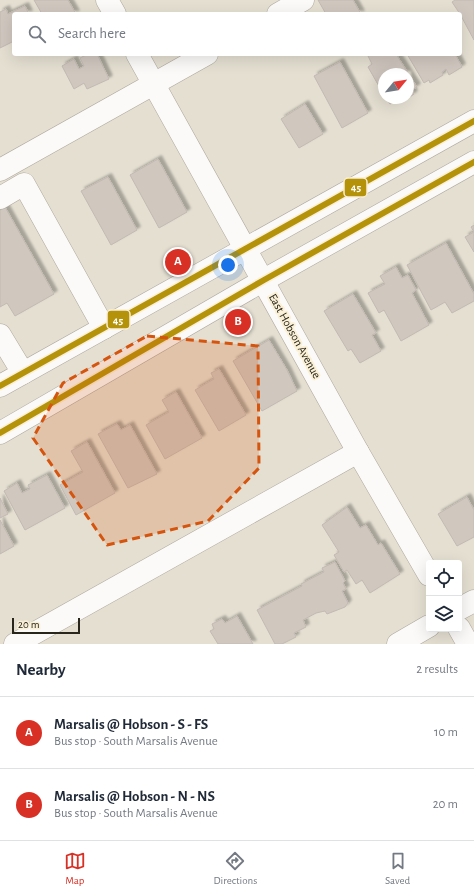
<!DOCTYPE html>
<meta charset="utf-8">
<style>
:root{--surface:#fff;--page:#f2f2f3;--text:#1f2937;--muted:#747a83;--line:#e0e1e3;--accent:#d93025}
body{margin:0;font-family:"Alegreya Sans",sans-serif;background:var(--page);color:var(--text)}
.controls{position:absolute;right:12px;bottom:12px;display:grid;overflow:hidden;border-radius:4px;box-shadow:0 4px 16px #0002}
.controls button{width:36px;height:36px;display:grid;place-items:center;padding:0;border:0;border-bottom:1px solid var(--line);background:var(--surface);color:var(--text);font:20px sans-serif}
.compass{position:absolute;left:378px;top:68px;width:36px;height:36px;border-radius:50%;background:var(--surface);box-shadow:0 4px 16px #0002;rotate:60deg}
.scale{position:absolute;left:12px;bottom:10px;width:68px;box-sizing:border-box;padding-left:4px;border:2px solid #28251b;border-top:0;font-size:11px;line-height:14px;white-space:nowrap;color:#28251b;-webkit-text-stroke:3px #faf0d6;paint-order:stroke}
.you{position:absolute;left:228px;top:265px;width:14px;height:14px;margin:-10px;border:3px solid #fff;border-radius:50%;background:#1a73e8;box-shadow:0 0 0 6px #1a73e833}
.badge{display:grid;place-items:center;width:26px;height:26px;border-radius:50%;background:var(--accent);color:#fff;font-size:13px;font-weight:700}
.pin{position:absolute;translate:-50% -50%;border:2px solid #fff;box-shadow:0 1px 4px #0006}
.list{margin:0;padding:0;list-style:none}
h2{display:flex;justify-content:space-between;align-items:center;height:52px;margin:0;padding:0 16px;font-size:17px}
h2 small{font-size:13px;font-weight:400;color:var(--muted)}
.list li{display:grid;grid-template-columns:26px 1fr auto;gap:12px;align-items:center;box-sizing:border-box;height:72px;padding:0 16px;border-top:1px solid var(--line)}
.list b{display:block;font-size:15px;white-space:nowrap}
.list p{margin:0;font-size:13px;white-space:nowrap;color:var(--muted)}
.list em{font-size:13px;font-style:normal;color:var(--muted)}
.icon{flex:none;width:22px;height:22px;fill:none;stroke:currentColor;stroke-width:2;stroke-linecap:round;stroke-linejoin:round}
.map{position:relative;flex:none;width:474px;height:644px;overflow:hidden}
.search{position:absolute;background:var(--surface);box-shadow:0 4px 16px #0002;left:12px;right:12px;top:12px;height:44px;display:flex;align-items:center;gap:10px;box-sizing:border-box;padding:0 14px;border-radius:4px;color:var(--muted);font-size:15px}
.sheet{height:196px;background:var(--surface)}
nav{display:flex;justify-content:space-around;align-items:center;box-sizing:border-box;height:56px;border-top:1px solid var(--line);background:var(--surface);font-size:11px;color:var(--muted)}
nav a{display:grid;justify-items:center;gap:2px}
nav .on{color:var(--accent)}
.map>svg:first-child{display:block}
.building{fill:#d0c7bf;stroke:#c2bab3;filter:url(#shadow)}
.lines{fill:none;stroke-linecap:round;stroke-linejoin:round}
.minor-casing{stroke:#aea99e;stroke-width:23}
.major-casing{stroke:#aea99e;stroke-width:23}
.minor{stroke:#fbfaf8;stroke-width:22}
.major{stroke:#fbfaf8;stroke-width:22}
.bus-1-casing{stroke:#faf0d6;stroke-width:9}
.bus-1{stroke:#b49209;stroke-width:6}
.marked{fill:#d5540e;fill-opacity:0.2;stroke:#d5540e;stroke-width:3;stroke-dasharray:8 5;stroke-linejoin:round}
.labels{text-anchor:middle;dominant-baseline:central;stroke-width:4;stroke-linejoin:round;paint-order:stroke}
.street-label{font-size:12px;fill:#28251b;stroke:#faf0d6}
.line-badge{stroke:#faf0d6;stroke-width:1.5}
.badge-label{font-size:11px;text-anchor:middle;font-weight:bold;fill:#fff}
</style>
<div class="map">
<svg width="474" height="644" viewBox="0 0 474 644">
<defs>
<filter id="shadow"><feDropShadow dx="3.5" dy="-3.5" stdDeviation="1" flood-color="#0004"/></filter>
</defs>
<rect width="100%" height="100%" fill="#e4dfd1"/>
<!-- building -->
<g class="building">
<path d="M34 0H68L76 14H42Z"/>
<path d="M318 0H353L361 14H326Z"/>
<path d="M455 0H474V40L460 14 452 2Z"/>
<path d="M25 6 29 14H14V41L0 48V12L6 9 8 14Z"/>
<path d="M88 54H97L109 79 87 89 84 83 74 89 62 66 74 59 79 69 84 66 80 58Z"/>
<path d="M367 54H396L417 87 412 90 414 94 410 97 408 94V74H384V95L368 67 372 64Z"/>
<path d="M407 54H455L462 67 449 75 446 69 442 72 443 75 430 83 429 80 424 83Z"/>
<path d="M340 62 368 113 342 128 314 76Z"/>
<path d="M386 98H401L390 104Z"/>
<path d="M305 104 323 134 299 148 281 119Z"/>
<path d="M158 159 187 212 159 228 130 175Z"/>
<path d="M108 177 137 230 111 245 81 191Z"/>
<path d="M5 207 54 294 15 316 7 303 0 307V210Z"/>
<path d="M474 225V252L465 237 474 232 471 227Z"/>
<path d="M446 243 474 294V301L452 313 445 302 431 310 407 265Z"/>
<path d="M396 267 402 278 408 275 416 290 412 293 429 325 401 341 384 310 379 313 368 293 385 284 380 276Z"/>
<path d="M353 294 376 333 372 335 381 351 360 363 351 349 348 351 324 311Z"/>
<path d="M269 340 287 370 297 391 262 411 233 361Z"/>
<path d="M219 369 246 415 219 431 195 390 214 379 211 373Z"/>
<path d="M176 392 202 438 165 459 146 425 169 412 162 400Z"/>
<path d="M117 424 121 430 130 425 157 474 128 488 98 434Z"/>
<path d="M87 442 115 493 76 515 60 485 83 472 71 451Z"/>
<path d="M47 475 65 508 25 530 4 491 17 483 22 493 30 489 28 485Z"/>
<path d="M467 497 474 510V537L457 546 438 514Z"/>
<path d="M0 498 8 514 0 518Z"/>
<path d="M347 507 360 528 366 525 378 545 381 543 400 574 370 593 362 580 356 584 347 570 344 572 334 555 339 552 322 525Z"/>
<path d="M0 520 14 546 0 554Z"/>
<path d="M335 562 345 581 343 583 346 589 342 591 348 603 345 607 327 614 325 611 316 613 303 620 306 627 294 633 296 637 282 644H275L257 610 302 586 301 584 324 572 322 568Z"/>
<path d="M237 616 253 644H218L210 631 214 629 212 624 222 619 225 623Z"/>
</g>
<g class="lines">
<defs>
<g id="minor">
<path d="M107 0 115 14"/>
<path d="M278 14 303 0"/>
<path d="M137 54 358 452 429 575"/>
<path d="M0 170 207 54"/>
<path d="M0 198 24 184 104 328"/>
<path d="M0 335 23 373"/>
<path d="M459 609 474 601"/>
<path d="M459 628 468 644"/>
<path d="M15 644 358 452"/>
<path d="M398 644 429 626"/>
</g>
<g id="major">
<path d="M0 386 474 121"/>
<path d="M0 433 264 280 474 162"/>
</g>
</defs>
<!-- minor casing -->
<use href="#minor" class="minor-casing"/>
<!-- major casing -->
<use href="#major" class="major-casing"/>
<!-- minor -->
<use href="#minor" class="minor"/>
<!-- major -->
<use href="#major" class="major"/>
<defs>
<g id="bus-1">
<path d="M0 386 474 121"/>
<path d="M0 433 264 280 474 162"/>
</g>
</defs>
<!-- bus-1 casing -->
<use href="#bus-1" class="bus-1-casing"/>
<!-- bus-1 -->
<use href="#bus-1" class="bus-1"/>
</g>
<!-- marked area -->
<path class="marked" d="M147 336 258 346 259 468 208 521 107 545 33 438 63 383Z"/>
<g class="labels">
<!-- street labels -->
<g class="street-label">
<text transform="translate(295 336) rotate(61)">East Hobson Avenue</text>
</g>
</g>
<g class="line-badge">
<rect x="344" y="178" width="23" height="19" rx="4" fill="#b49209"/>
<rect x="107" y="310" width="23" height="19" rx="4" fill="#b49209"/>
</g>
<g class="badge-label">
<text x="356" y="191">45</text>
<text x="118" y="324">45</text>
</g>
</svg>
<div class="controls">
<button><svg class="icon" aria-label="locate" viewBox="0 0 24 24"><circle cx="12" cy="12" r="6"/><path d="M12 2v4M12 18v4M2 12h4M18 12h4"/></svg></button>
<button><svg class="icon" aria-label="layers" viewBox="0 0 24 24"><path d="M12 4l9 5-9 5-9-5zM3 14l9 5 9-5"/></svg></button>
</div>
<svg class="compass" viewBox="-18 -18 36 36"><path d="M0-13l5 13h-10z" fill="#e53935"/><path d="M0 13l5-13h-10z" fill="#747a83"/></svg>
<div class="scale">20 m</div>
<div class="you"></div>
<div class="pin badge" style="left:178px;top:262px">A</div>
<div class="pin badge" style="left:238px;top:322px">B</div>
<div class="search"><svg class="icon" aria-label="search" viewBox="0 0 24 24"><circle cx="10" cy="10" r="6"/><path d="M15 15l6 6"/></svg>Search here</div>
</div>
<section class="sheet">
<h2>Nearby<small>2 results</small></h2>
<ul class="list">
<li><span class="badge">A</span><div><b>Marsalis @ Hobson - S - FS</b><p>Bus stop · South Marsalis Avenue</p></div><em>10 m</em></li>
<li><span class="badge">B</span><div><b>Marsalis @ Hobson - N - NS</b><p>Bus stop · South Marsalis Avenue</p></div><em>20 m</em></li>
</ul>
</section>
<nav>
<a class="on"><svg class="icon" aria-label="map" viewBox="0 0 24 24"><path d="M3 6l6-2 6 2 6-2v14l-6 2-6-2-6 2zM9 4v14M15 6v14"/></svg>Map</a>
<a><svg class="icon" aria-label="directions" viewBox="0 0 24 24"><path d="M12 3l9 9-9 9-9-9zM9 14v-3h6M13 9l2 2-2 2"/></svg>Directions</a>
<a><svg class="icon" aria-label="saved" viewBox="0 0 24 24"><path d="M7 4h10v16l-5-4-5 4z"/></svg>Saved</a>
</nav>
